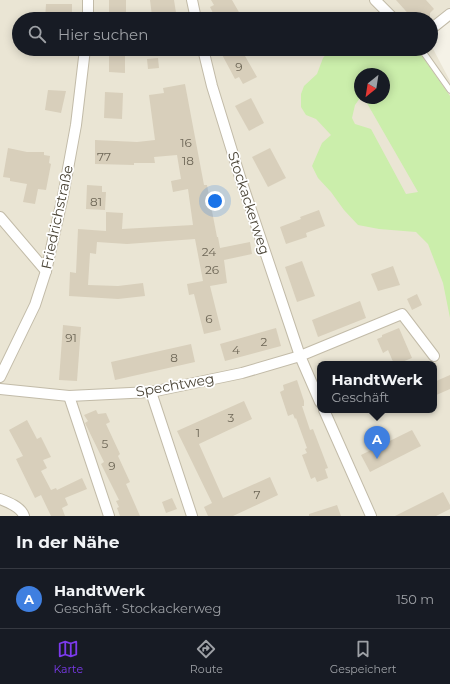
<!DOCTYPE html>
<html lang="de">
<meta charset="utf-8">
<style>
:root{--surface:#171b24;--page:#20242c;--text:#f1f3f6;--muted:#9ea1a6;--line:#363941;--accent:#7c3aed}
body{margin:0;font-family:Montserrat,sans-serif;background:var(--page);color:var(--text)}
.compass{position:absolute;left:354px;top:68px;width:36px;height:36px;border-radius:50%;background:var(--surface);box-shadow:0 2px 10px #0003;rotate:210deg}
.you{position:absolute;left:215px;top:201px;width:14px;height:14px;margin:-10px;border:3px solid #fff;border-radius:50%;background:#1a73e8;box-shadow:0 0 0 6px #1a73e833}
.badge{display:grid;place-items:center;width:26px;height:26px;border-radius:50%;background:var(--accent);color:#fff;font-size:13px;font-weight:700}
.pin{position:absolute;translate:-50% -33px;filter:drop-shadow(0 1px 2px #0008)}
.pin::after{content:'';position:absolute;top:21px;width:14px;height:12px;background:inherit;clip-path:polygon(0 0,100% 0,50% 100%)}
.popup{position:absolute;left:317px;top:361px;width:120px;height:52px;box-sizing:border-box;display:grid;place-content:center;border-radius:8px;background:var(--surface);filter:drop-shadow(0 1px 3px #0005);font-size:13px;white-space:nowrap;color:var(--muted)}
.popup b{font-size:15px;color:var(--text)}
.popup::after{content:'';position:absolute;left:50%;top:100%;margin-left:-8px;border:8px solid transparent;border-top-color:var(--surface)}
.list{margin:0;padding:0;list-style:none}
h2{display:flex;justify-content:space-between;align-items:center;height:52px;margin:0;padding:0 16px;font-size:17px}
h2 small{font-size:13px;font-weight:400;color:var(--muted)}
.list li{display:grid;grid-template-columns:26px 1fr auto;gap:12px;align-items:center;box-sizing:border-box;height:60px;padding:0 16px;border-top:1px solid var(--line)}
.list b{display:block;font-size:15px;white-space:nowrap}
.list p{margin:0;font-size:13px;white-space:nowrap;color:var(--muted)}
.list em{font-size:13px;font-style:normal;color:var(--muted)}
.icon{flex:none;width:22px;height:22px;fill:none;stroke:currentColor;stroke-width:2;stroke-linecap:round;stroke-linejoin:round}
.map{position:relative;flex:none;width:450px;height:516px;overflow:hidden}
.search{position:absolute;background:var(--surface);box-shadow:0 2px 10px #0003;left:12px;right:12px;top:12px;height:44px;display:flex;align-items:center;gap:10px;box-sizing:border-box;padding:0 14px;border-radius:22px;color:var(--muted);font-size:15px}
.sheet{height:112px;background:var(--surface)}
nav{display:flex;justify-content:space-around;align-items:center;box-sizing:border-box;height:56px;border-top:1px solid var(--line);background:var(--surface);font-size:11px;color:var(--muted)}
nav a{display:grid;justify-items:center;gap:2px}
nav .on{color:var(--accent)}
.map>svg:first-child{display:block}
.residential{fill:#eae5d4;fill-rule:evenodd}
.green{fill:#cbeeab;fill-rule:evenodd}
.building{fill:#d8cfbb}
.lines{fill:none;stroke-linecap:round;stroke-linejoin:round}
.lane-casing{stroke:#c2bba8;stroke-width:7}
.street-casing{stroke:#c2bba8;stroke-width:12}
.lane{stroke:#fff;stroke-width:5}
.street{stroke:#fff;stroke-width:10}
.labels{text-anchor:middle;dominant-baseline:central;stroke-width:3.5;stroke-linejoin:round;paint-order:stroke}
.number-label{font-size:12px;fill:#6d6656}
.street-label{font-size:14px;fill:#494335;stroke:#fff}
</style>
<div class="map">
<svg width="450" height="516" viewBox="0 0 450 516">
<rect width="100%" height="100%" fill="#f5f2e7"/>
<!-- residential -->
<path class="residential" d="M0 0H450V14L431 29V19H19V49H431V45L450 81V516H0ZM360 74H384V98H360ZM320 364H434V410H320Z"/>
<!-- green -->
<path class="green" d="M331 49H396V54L401 49H417L450 96V318L443 283 428 244 416 232 379 229 358 225 344 210 331 192 318 178 312 166 322 143 331 135 316 119 306 115 301 107V94L304 86 317 74 323 58ZM360 74H384V98H364L418 192 406 194 371 129 355 124 352 118 355 105 360 98Z"/>
<!-- building -->
<g class="building">
<rect x="109" y="0" width="17" height="19"/>
<path d="M150 0H174L177 19H155L154 15 152 16Z"/>
<path d="M211 0H232L240 14 230 19H216L210 7 214 5Z"/>
<path d="M396 0H426L434 9 430 13V19H413Z"/>
<path d="M46 4H72V19H45Z"/>
<path d="M109 49H125V73L109 72Z"/>
<path d="M219 49H241L257 77 243 84 239 77 235 79Z"/>
<path d="M158 58 159 68 148 69 147 59Z"/>
<path d="M185 84 204 185H207L217 237H218L220 248 250 242 252 254 224 260 227 283 210 286 221 330 204 334 194 294 189 295 187 284 203 281 195 239 127 244 97 242 96 254 90 253 88 285 118 286 143 283 145 296 118 299 69 296 70 272 76 273 78 229 106 231V212L123 213 122 229 193 225 188 189 173 192 171 181 181 179 177 155 154 157 155 163H134V165L95 164V140L137 142 155 140 149 95 164 93 163 88Z"/>
<path d="M48 90 66 91 61 113 45 110Z"/>
<path d="M105 92 123 93 122 119 104 118Z"/>
<path d="M251 98 264 123 249 131 235 106Z"/>
<path d="M8 148 27 152H44V155L50 156 49 163 51 164 46 190 38 189 35 204 23 202 27 184 10 181V178L3 177Z"/>
<path d="M270 148 286 178 268 187 252 157Z"/>
<path d="M87 185 102 186V192H106L105 210 86 209Z"/>
<path d="M319 210 325 226 306 233 307 237 286 244 280 227 301 219 300 217Z"/>
<path d="M302 261 315 296 297 302 285 267Z"/>
<path d="M393 266 400 285 378 291 371 274Z"/>
<path d="M417 294 422 305 412 310 407 299Z"/>
<path d="M360 301 366 318 318 337 312 320Z"/>
<path d="M63 325 81 327 77 381 59 380Z"/>
<path d="M276 328 281 346 225 361 220 344Z"/>
<path d="M399 328 412 358 397 364H394L388 350 383 353 377 339 382 337V335Z"/>
<path d="M191 344 195 362 115 380 111 362Z"/>
<path d="M450 375V389L434 396V382Z"/>
<path d="M297 380 304 401V406H302L310 430 313 429 328 468 325 469 328 478 317 482 315 477 311 479 302 455 307 453 305 449 307 448 296 418 295 419 293 414 288 416 280 392 284 390 283 385Z"/>
<path d="M244 401 252 419 199 444 223 498 270 477 278 495 233 516H208L204 507 212 503 177 431Z"/>
<path d="M96 410 98 414 106 413 110 422 106 424 120 454 118 456 130 482 126 484 140 516H120L117 508 119 507 116 501 119 500 101 464 104 462 85 423 88 421 84 415Z"/>
<path d="M27 420 37 439 41 437 51 457 43 460 47 468 41 471 51 490 56 488 57 490 82 478 87 489 65 498 68 505 62 508 65 516H51L41 495 35 498 16 459 23 456 9 430Z"/>
<path d="M412 430 421 446 370 472 361 455Z"/>
<path d="M443 492 450 505V509L436 516H395Z"/>
<path d="M172 498 177 509 166 513 162 502Z"/>
<path d="M337 505 341 516H309V514Z"/>
</g>
<g class="lines">
<defs>
<path id="lane" d="M421 49 450 90"/>
<g id="street">
<path d="M192 0 196 19"/>
<path d="M375 0 394 19"/>
<path d="M88 19V0"/>
<path d="M431 29 450 14"/>
<path d="M203 49 212 86 240 177 300 356 320 402"/>
<path d="M0 217 46 271"/>
<path d="M0 377 35 305 46 271 63 196 76 125 85 49"/>
<path d="M0 389 69 396 151 392 242 373 300 356 402 314 434 356"/>
<path d="M151 392 192 516"/>
<path d="M69 396 109 516"/>
<path d="M324 410 371 516"/>
<path d="M0 499C8 502 21 507 24 516"/>
</g>
</defs>
<!-- lane casing -->
<use href="#lane" class="lane-casing"/>
<!-- street casing -->
<use href="#street" class="street-casing"/>
<!-- lane -->
<use href="#lane" class="lane"/>
<!-- street -->
<use href="#street" class="street"/>
</g>
<g class="labels">
<!-- number labels -->
<g class="number-label">
<text x="239" y="66">9</text>
<text x="186" y="142">16</text>
<text x="104" y="156">77</text>
<text x="188" y="160">18</text>
<text x="96" y="201">81</text>
<text x="209" y="251">24</text>
<text x="212" y="269">26</text>
<text x="209" y="318">6</text>
<text x="71" y="337">91</text>
<text x="264" y="341">2</text>
<text x="236" y="349">4</text>
<text x="174" y="357">8</text>
<text x="231" y="417">3</text>
<text x="198" y="432">1</text>
<text x="105" y="443">5</text>
<text x="112" y="465">9</text>
<text x="257" y="494">7</text>
</g>
<!-- street labels -->
<g class="street-label">
<text transform="translate(249 203) rotate(72)">Stockackerweg</text>
<text transform="translate(57 217) rotate(-78)">Friedrichstraße</text>
<text transform="translate(175 385) rotate(-10)">Spechtweg</text>
</g>
</g>
</svg>
<svg class="compass" viewBox="-18 -18 36 36"><path d="M0-13l5 13h-10z" fill="#e53935"/><path d="M0 13l5-13h-10z" fill="#9ea1a6"/></svg>
<div class="you"></div>
<div class="pin badge" style="left:377px;top:459px;background:#3f7fe0">A</div>
<div class="popup"><b>HandtWerk</b>Geschäft</div>
<div class="search"><svg class="icon" aria-label="search" viewBox="0 0 24 24"><circle cx="10" cy="10" r="6"/><path d="M15 15l6 6"/></svg>Hier suchen</div>
</div>
<section class="sheet">
<h2>In der Nähe<small></small></h2>
<ul class="list">
<li><span class="badge" style="background:#3f7fe0">A</span><div><b>HandtWerk</b><p>Geschäft · Stockackerweg</p></div><em>150 m</em></li>
</ul>
</section>
<nav>
<a class="on"><svg class="icon" aria-label="map" viewBox="0 0 24 24"><path d="M3 6l6-2 6 2 6-2v14l-6 2-6-2-6 2zM9 4v14M15 6v14"/></svg>Karte</a>
<a><svg class="icon" aria-label="directions" viewBox="0 0 24 24"><path d="M12 3l9 9-9 9-9-9zM9 14v-3h6M13 9l2 2-2 2"/></svg>Route</a>
<a><svg class="icon" aria-label="saved" viewBox="0 0 24 24"><path d="M7 4h10v16l-5-4-5 4z"/></svg>Gespeichert</a>
</nav>
